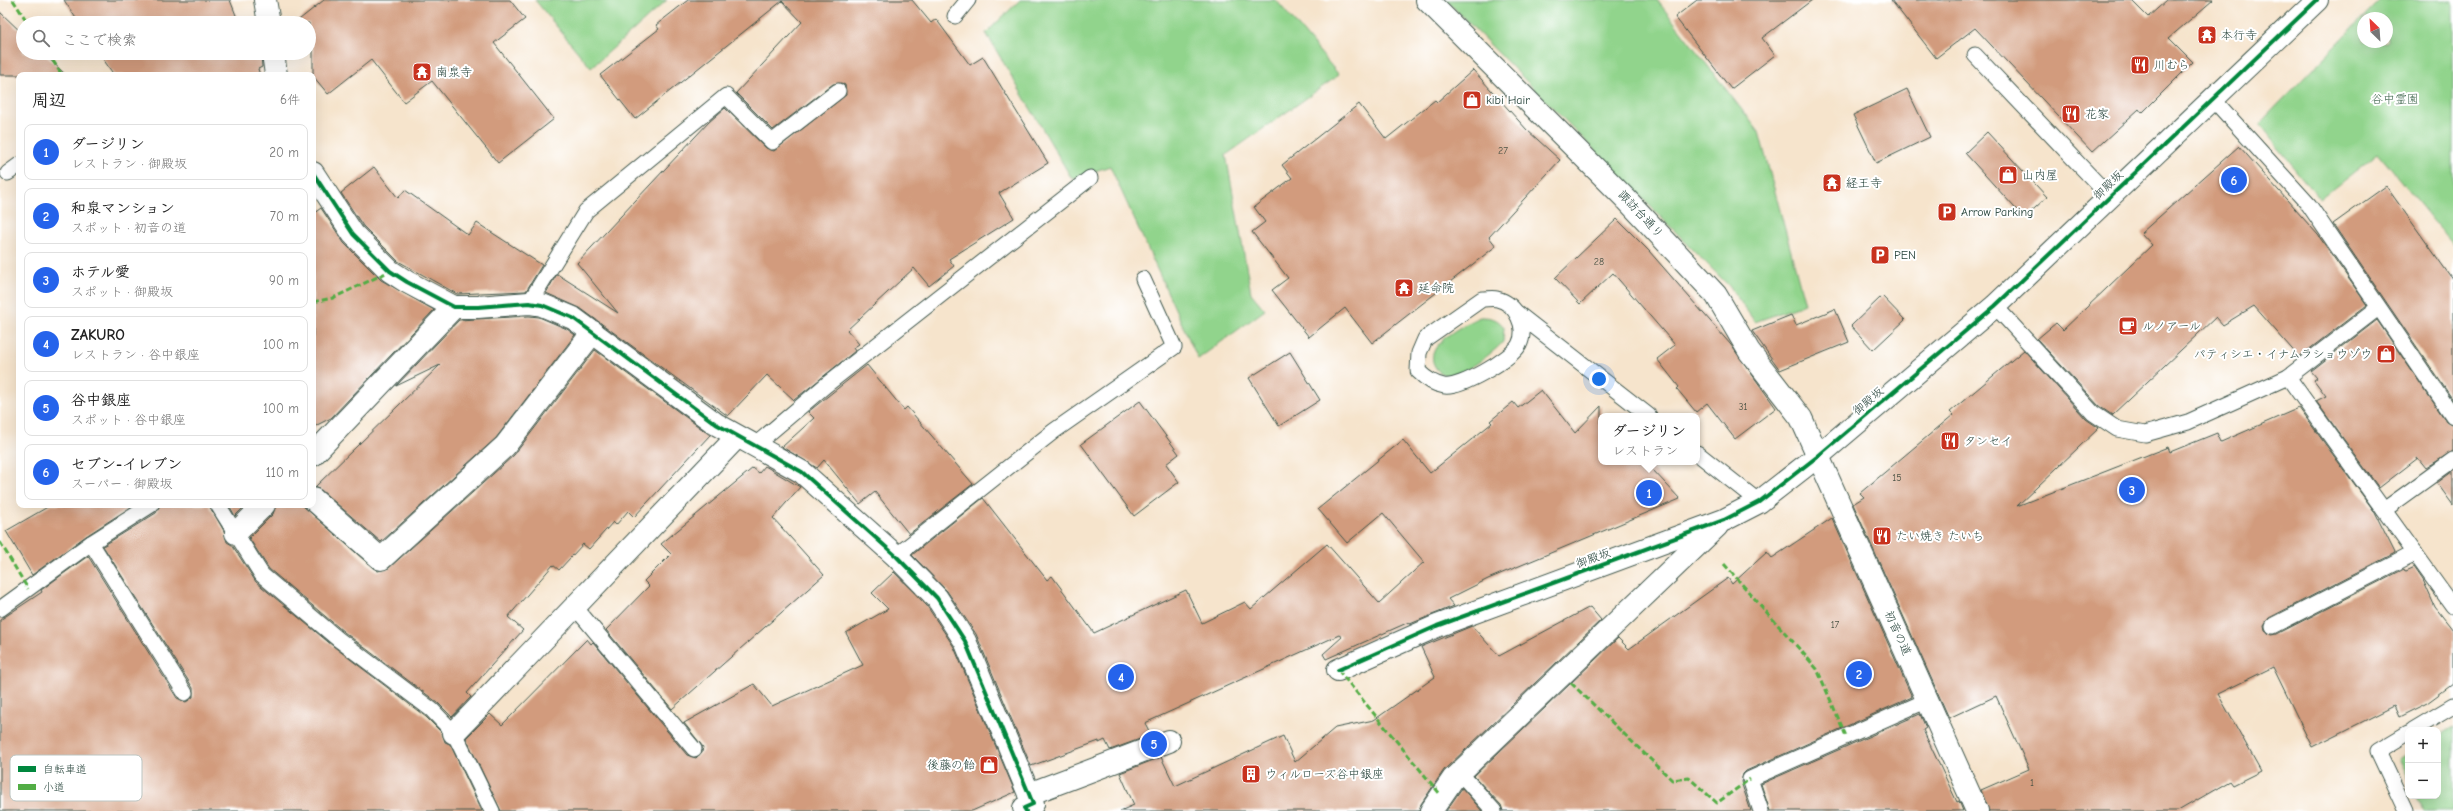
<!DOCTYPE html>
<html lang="ja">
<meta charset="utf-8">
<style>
:root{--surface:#fff;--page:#f6f6f6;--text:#222;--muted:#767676;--line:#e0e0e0;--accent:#2563eb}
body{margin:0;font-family:"Comic Neue","Klee One",sans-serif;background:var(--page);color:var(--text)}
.controls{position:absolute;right:12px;bottom:12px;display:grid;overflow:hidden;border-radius:8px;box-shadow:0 4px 16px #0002}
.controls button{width:36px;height:36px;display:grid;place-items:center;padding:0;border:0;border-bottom:1px solid var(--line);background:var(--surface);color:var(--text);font:20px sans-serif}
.compass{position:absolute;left:2357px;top:12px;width:36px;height:36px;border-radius:50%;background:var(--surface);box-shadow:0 4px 16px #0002;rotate:335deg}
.you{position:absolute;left:1599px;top:379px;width:14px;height:14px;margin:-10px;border:3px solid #fff;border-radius:50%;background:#1a73e8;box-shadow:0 0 0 6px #1a73e833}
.badge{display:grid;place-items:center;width:26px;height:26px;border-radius:50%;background:var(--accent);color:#fff;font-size:13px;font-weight:700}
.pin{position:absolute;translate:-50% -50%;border:2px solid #fff;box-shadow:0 1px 4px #0006}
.popup{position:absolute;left:1598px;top:413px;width:102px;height:52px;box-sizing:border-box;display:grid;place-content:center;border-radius:8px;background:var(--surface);filter:drop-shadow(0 1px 3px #0005);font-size:13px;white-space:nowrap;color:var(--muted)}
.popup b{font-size:15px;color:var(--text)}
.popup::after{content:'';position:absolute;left:50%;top:100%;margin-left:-8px;border:8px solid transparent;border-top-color:var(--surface)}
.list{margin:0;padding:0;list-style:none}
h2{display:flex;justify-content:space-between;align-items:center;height:52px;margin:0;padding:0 16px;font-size:17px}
h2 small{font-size:13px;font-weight:400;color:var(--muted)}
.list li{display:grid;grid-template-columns:26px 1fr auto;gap:12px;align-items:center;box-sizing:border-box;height:56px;margin:0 8px 8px;padding:0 8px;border:1px solid var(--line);border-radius:8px}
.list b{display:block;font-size:15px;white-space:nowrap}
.list p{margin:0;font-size:13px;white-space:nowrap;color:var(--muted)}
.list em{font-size:13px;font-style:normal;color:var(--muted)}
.icon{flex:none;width:22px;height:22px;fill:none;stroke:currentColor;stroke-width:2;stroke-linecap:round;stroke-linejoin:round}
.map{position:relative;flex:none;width:2453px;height:811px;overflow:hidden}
.search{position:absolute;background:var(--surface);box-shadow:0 4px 16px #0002;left:16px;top:16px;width:300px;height:44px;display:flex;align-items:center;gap:10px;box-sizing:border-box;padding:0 14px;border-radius:22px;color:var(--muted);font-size:15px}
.panel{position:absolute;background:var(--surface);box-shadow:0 4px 16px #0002;left:16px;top:72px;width:300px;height:436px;border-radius:8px}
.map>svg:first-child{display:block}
.green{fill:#91d48c;stroke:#588860;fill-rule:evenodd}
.building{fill:#d29b7d}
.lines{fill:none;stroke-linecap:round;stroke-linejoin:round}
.service-casing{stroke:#3f564b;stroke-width:17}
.minor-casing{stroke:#3f564b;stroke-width:24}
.service{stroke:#fff;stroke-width:15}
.minor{stroke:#fff;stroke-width:22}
.quiet{stroke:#52ad45;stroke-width:3;stroke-dasharray:6 3;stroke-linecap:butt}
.cycleway-casing{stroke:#fff;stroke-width:6}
.cycleway{stroke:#00873e;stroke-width:4}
.labels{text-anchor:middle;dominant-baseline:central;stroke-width:4;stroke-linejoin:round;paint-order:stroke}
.number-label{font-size:10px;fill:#4c5446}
.poi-label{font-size:12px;fill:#1f3d34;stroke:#fff;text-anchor:start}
.park-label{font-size:12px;fill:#3c634a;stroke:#fff}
.street-label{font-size:12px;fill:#1f3d34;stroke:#fff}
.key{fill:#fff;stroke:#bcc5c2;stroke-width:1}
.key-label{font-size:11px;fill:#1f3d34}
</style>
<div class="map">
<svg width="2453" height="811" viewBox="0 0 2453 811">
<rect width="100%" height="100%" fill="#fff"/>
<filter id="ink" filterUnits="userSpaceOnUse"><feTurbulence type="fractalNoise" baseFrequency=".025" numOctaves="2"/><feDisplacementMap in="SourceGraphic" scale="8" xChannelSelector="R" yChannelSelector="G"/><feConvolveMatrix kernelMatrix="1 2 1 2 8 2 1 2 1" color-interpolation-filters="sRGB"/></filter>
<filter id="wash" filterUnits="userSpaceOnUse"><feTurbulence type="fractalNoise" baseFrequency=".012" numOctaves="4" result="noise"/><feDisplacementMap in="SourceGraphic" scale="16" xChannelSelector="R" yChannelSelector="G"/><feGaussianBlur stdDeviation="0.9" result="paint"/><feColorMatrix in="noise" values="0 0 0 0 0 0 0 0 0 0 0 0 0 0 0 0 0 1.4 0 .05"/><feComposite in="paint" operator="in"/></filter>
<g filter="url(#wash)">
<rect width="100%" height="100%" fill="#f6e4cc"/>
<!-- green -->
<g class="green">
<path d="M535 0H667L591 68Z"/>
<path d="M1020 0H1276L1339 75 1226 155 1251 293 1265 310 1198 359 1110 166 1072 179 986 33Z"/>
<path d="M1446 0H1657L1759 132 1805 304 1755 322 1729 286Z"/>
<path d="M2380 0H2453V245L2378 153 2320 199 2259 124ZM2363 18H2387V42H2363Z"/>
<path d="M1480 317C1491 317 1497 318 1504 327L1503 342C1494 352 1465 374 1452 376 1446 377 1439 373 1436 368 1420 346 1463 325 1480 317Z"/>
<path d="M2453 727V811H2424L2416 796H2438V736Z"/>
<path d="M2408 753V780L2398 759Z"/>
</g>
<g id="blocks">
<!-- building -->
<g class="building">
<path d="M64 0H230L239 23H79Z"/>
<path d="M324 0H510L525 19 494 43 554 119 498 163 432 81 404 102 371 60 328 94 313 76V44L309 46V23H295Z"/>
<path d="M688 0H912L931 23 936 19 970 65 983 57 1048 163 999 193 1014 218 949 259 954 266 929 286 914 268 847 330 859 344 853 348 855 351 794 400 767 375 728 416 580 308 546 293 557 274 618 313 577 263 709 122 725 108 766 148 774 151 846 95 845 85 841 83 833 84 773 130 736 93 802 22 782 1 635 119 600 75 659 29 656 25Z"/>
<path d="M1697 0H1812L1762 38 1775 55 1731 89 1675 17Z"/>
<path d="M1891 0H2131L2148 17 2167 0H2213L2169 38 2193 62 2142 113 2139 109 2092 152 1975 28 1936 58Z"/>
<path d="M0 12 23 34V53H43L66 75H0Z"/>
<path d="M99 53H251L253 57 261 53 262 67 258 69 260 75H114Z"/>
<path d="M1473 70 1527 130 1560 160 1489 237 1496 246 1372 343 1345 308 1309 337 1272 290 1288 278 1252 232 1265 222 1254 207 1292 178 1282 165 1359 104 1386 139 1435 100 1437 102Z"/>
<path d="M1907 89 1930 137 1876 163 1853 115Z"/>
<path d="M1987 132 2047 197 2024 218 1965 153Z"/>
<path d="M2239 146 2318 235 2367 305 2299 357 2254 306 2223 325 2216 317 2112 415 2099 406 2037 339 2056 323 2063 330 2152 245 2141 233Z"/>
<path d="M374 167 398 198 405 190 468 235 477 223 542 265 526 291 457 294 398 261 363 226 341 193Z"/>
<path d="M2386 186 2453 280V400L2333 224Z"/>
<path d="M321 208 344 243 381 280 434 310 331 418 313 427V214Z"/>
<path d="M1617 219 1649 251 1731 345 1776 408 1735 439 1707 403 1696 412 1677 389 1679 387 1657 359 1675 345 1613 273 1580 304 1555 278Z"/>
<path d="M1882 296 1905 320 1873 350 1851 326Z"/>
<path d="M1835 309 1849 342 1780 370 1752 331 1791 315 1796 325Z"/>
<path d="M529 316 539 317 567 329 575 335 496 438 381 542 321 490 315 487 440 365 396 386 459 320Z"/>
<path d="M2377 320 2446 421 2453 425V451L2426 468 2418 458 2379 488 2316 401 2326 396 2314 380 2317 378 2311 371Z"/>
<path d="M595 350 710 435 634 517 628 511 616 525 613 522 589 549 583 544 559 570 553 565 508 617 523 630 467 693 471 697 452 717 438 703 344 632 269 569 249 538 273 514 276 505H302L373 568 378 571 389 568 514 455Z"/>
<path d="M2024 350 2086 419 2099 428 2017 506 2168 447 2170 452 2217 433 2221 442 2299 408 2374 511 2395 553 2269 618 2264 625 2265 630 2272 635 2277 634 2404 569 2405 571 2414 567 2423 580 2435 607 2453 630V684L2427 703 2399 717 2394 706 2312 747 2273 667 2218 694 2261 771 2233 785 2230 781 2178 811H1989L1981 790 2029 769 1996 696 1949 718 1853 504 1864 497 1860 493 1953 415 1950 412Z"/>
<path d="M1290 352 1320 400 1279 426 1249 378Z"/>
<path d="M867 365 904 410 907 407 973 484 909 534 875 492 860 504 824 460 817 468 782 447 814 418 808 412Z"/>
<path d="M1541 390 1575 433 1601 406V462H1641L1649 470 1652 469 1680 499 1488 579 1448 599 1454 606 1410 624 1409 622 1326 659 1323 654 1342 637 1339 635 1145 723 1151 735 1110 750 1105 740 1099 743V741L1031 766 976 634 947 591 912 555 983 498 1047 580 1052 576 1094 633 1186 590 1202 623 1245 602 1251 609 1327 544 1379 603 1424 562 1383 513 1347 543 1318 509 1403 440 1430 473 1492 423 1490 421 1513 402 1518 408Z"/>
<path d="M1140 401 1179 454 1166 464 1179 482 1134 516 1081 444Z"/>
<path d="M765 466 800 487 773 518 824 575 672 709 606 630 649 586 644 581 671 554 661 544 753 468 759 473Z"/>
<path d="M2453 471V505L2437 483Z"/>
<path d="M51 505H134L86 536 32 575 6 531Z"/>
<path d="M160 505H209L224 531 227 542 232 545 256 582 333 646 426 717 442 733 445 742 450 744 482 811H0V620L42 592 41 590 88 556 177 698 186 702 193 697V688L103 546 156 513Z"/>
<path d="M229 505H246L235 516Z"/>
<path d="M1832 518 1912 697 1746 771 1743 774 1741 782 1751 811H1503L1501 805 1474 776 1618 638 1629 649 1728 578 1732 584 1767 552 1772 558Z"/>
<path d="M894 572 927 606 954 647 1015 792 972 811H501L466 738 490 714 502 725 587 639 591 644 593 642 687 755 696 758 702 752 703 747 684 723 754 684 772 706 863 665 846 633 888 609 872 593Z"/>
<path d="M1590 607 1601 620 1444 770 1421 804 1419 811H1120L1134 805 1120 773 1161 757 1175 786 1283 736 1295 762 1335 728 1374 720 1435 677 1421 647 1472 626 1499 656Z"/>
<path d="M1920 714 1926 728 1923 730 1957 802 1959 801 1963 811H1770L1761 784Z"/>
<path d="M1462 788 1482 811H1446Z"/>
</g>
</g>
</g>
<g filter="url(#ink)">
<use href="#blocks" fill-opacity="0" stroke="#3f564b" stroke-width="1"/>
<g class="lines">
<defs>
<g id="service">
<path d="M955 16 968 0"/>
<path d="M1975 55 2110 197"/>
<path d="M2213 99 2309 205 2453 416"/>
<path d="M8 173 19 165"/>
<path d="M1482 299C1487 299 1493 298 1497 299 1516 303 1528 328 1519 345 1511 359 1460 389 1444 386 1433 384 1426 379 1418 371L1419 353 1425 339Z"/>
<path d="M529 303 586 211 726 96 772 142 838 91"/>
<path d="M1995 306 2093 413 2117 429 2145 434 2188 422 2288 377 2378 308"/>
<path d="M1517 313 1649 416"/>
<path d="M2288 377 2453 606"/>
<path d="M754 446 826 385 1090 178"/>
<path d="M1697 453 1759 502"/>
<path d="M218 505 262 575 338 639 432 710 454 733 492 811"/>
<path d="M2384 510 2453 460"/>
<path d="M91 543 185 693"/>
<path d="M896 556 1054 431 1174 347 1143 279"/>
<path d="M575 607 694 749"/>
<path d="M0 609 91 543 151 505"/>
<path d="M2273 626 2415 553"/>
<path d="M2413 730 2453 706"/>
<path d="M1460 773 1494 811"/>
<path d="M1761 811 1750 779 1928 700"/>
<path d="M2406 811 2378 751 2408 733"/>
</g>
<g id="minor">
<path d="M265 0 269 23"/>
<path d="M1427 0 1627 200 1716 295 1749 351 1801 418 1977 811"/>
<path d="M273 53 276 75"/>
<path d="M313 173 353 234 390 271 407 282 454 307H478L529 303 542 305 573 318 716 424 802 472 896 556 937 598 965 641 1029 794 1033 804 1024 808 1026 811"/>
<path d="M313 455 454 307"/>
<path d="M313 499 381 559 505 446 593 332"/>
<path d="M236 533 264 505"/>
<path d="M1338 670 1437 626 1724 520 1759 502 1818 456 1995 306 2317 0"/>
<path d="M454 733 737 437"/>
<path d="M1029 794 1169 741"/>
<path d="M1431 811 1453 779 1717 526"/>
</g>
</defs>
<!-- service casing -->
<use href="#service" class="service-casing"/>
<!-- minor casing -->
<use href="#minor" class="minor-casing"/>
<!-- service -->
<use href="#service" class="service"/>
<!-- minor -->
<use href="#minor" class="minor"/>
<!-- quiet -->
<g class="quiet">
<path d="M13 0 28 23"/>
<path d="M48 53 62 75"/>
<path d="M313 302 333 298 390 271"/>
<path d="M0 542 28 589"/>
<path d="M1724 564 1817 669 1846 736"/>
<path d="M1338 670 1440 794"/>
<path d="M1571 683 1672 780 1689 778 1717 803 1750 779"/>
</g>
<defs>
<g id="cycleway">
<path d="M313 173 353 234 390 271 407 282 454 307H478L529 303 542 305 573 318 716 424 802 472 896 556 937 598 965 641 1029 794 1033 804 1024 808 1026 811"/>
<path d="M1338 670 1437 626 1724 520 1759 502 1818 456 1995 306 2317 0"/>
</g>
</defs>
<!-- cycleway casing -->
<use href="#cycleway" class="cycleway-casing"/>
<!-- cycleway -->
<use href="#cycleway" class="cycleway"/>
</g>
</g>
<!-- icons -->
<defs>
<symbol id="temple-square" viewBox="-11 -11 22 22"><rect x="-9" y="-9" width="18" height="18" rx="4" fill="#c8321e" stroke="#fff"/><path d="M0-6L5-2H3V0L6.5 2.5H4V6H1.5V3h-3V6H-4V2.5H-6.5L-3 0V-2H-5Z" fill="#fff"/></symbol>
<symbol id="restaurant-square" viewBox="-11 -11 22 22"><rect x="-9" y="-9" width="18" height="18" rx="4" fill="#c8321e" stroke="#fff"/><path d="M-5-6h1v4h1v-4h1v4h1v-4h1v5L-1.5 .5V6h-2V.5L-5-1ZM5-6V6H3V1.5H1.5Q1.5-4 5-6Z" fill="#fff"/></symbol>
<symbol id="shop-square" viewBox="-11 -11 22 22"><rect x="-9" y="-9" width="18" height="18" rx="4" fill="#c8321e" stroke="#fff"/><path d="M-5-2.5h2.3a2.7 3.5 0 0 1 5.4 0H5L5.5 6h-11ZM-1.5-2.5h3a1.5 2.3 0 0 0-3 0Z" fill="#fff"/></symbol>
<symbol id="parking-square" viewBox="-11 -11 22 22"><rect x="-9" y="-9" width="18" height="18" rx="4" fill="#c8321e" stroke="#fff"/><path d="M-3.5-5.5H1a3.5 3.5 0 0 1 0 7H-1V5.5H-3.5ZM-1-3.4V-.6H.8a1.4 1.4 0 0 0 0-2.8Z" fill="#fff"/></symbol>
<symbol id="cafe-square" viewBox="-11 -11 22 22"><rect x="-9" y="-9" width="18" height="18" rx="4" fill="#c8321e" stroke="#fff"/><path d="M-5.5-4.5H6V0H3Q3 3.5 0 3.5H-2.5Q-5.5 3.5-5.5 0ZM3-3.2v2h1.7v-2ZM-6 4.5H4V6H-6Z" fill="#fff"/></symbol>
<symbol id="building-square" viewBox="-11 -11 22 22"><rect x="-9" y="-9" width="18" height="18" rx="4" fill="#c8321e" stroke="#fff"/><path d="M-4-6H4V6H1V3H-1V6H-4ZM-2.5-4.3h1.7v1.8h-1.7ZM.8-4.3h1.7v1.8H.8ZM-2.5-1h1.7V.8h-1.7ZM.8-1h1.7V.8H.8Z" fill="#fff"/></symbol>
</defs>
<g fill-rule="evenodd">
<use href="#temple-square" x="2196" y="24" width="22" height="22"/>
<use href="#restaurant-square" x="2129" y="54" width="22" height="22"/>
<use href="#temple-square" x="411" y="61" width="22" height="22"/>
<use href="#shop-square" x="1461" y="89" width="22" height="22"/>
<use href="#restaurant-square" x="2060" y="103" width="22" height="22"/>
<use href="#shop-square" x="1997" y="164" width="22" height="22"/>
<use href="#temple-square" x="1821" y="172" width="22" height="22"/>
<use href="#parking-square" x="1936" y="201" width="22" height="22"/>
<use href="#parking-square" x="1869" y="244" width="22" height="22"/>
<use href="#temple-square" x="1393" y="277" width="22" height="22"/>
<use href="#cafe-square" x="2117" y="315" width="22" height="22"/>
<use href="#shop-square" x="2375" y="343" width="22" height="22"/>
<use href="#restaurant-square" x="1939" y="430" width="22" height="22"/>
<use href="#restaurant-square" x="1871" y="525" width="22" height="22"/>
<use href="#shop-square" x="978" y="754" width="22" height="22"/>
<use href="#building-square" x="1240" y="763" width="22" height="22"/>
</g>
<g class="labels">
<!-- number labels -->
<g class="number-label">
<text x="1503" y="151">27</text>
<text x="1599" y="262">28</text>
<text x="1743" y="407">31</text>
<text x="1897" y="478">15</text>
<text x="1835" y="625">17</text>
<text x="2032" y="783">1</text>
</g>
<!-- poi labels -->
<g class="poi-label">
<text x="2221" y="35">本行寺</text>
<text x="2154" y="65">川むら</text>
<text x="436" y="72">南泉寺</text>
<text x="1486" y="100">kibi Hair</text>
<text x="2085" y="114">花家</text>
<text x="2022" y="175">山内屋</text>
<text x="1846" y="183">経王寺</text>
<text x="1961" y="212">Arrow Parking</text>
<text x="1894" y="255">PEN</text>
<text x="1418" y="288">延命院</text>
<text x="2142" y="326">ルノアール</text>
<text x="2372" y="354" text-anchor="end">パティシエ・イナムラショウゾウ</text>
<text x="1964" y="441">タンセイ</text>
<text x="1896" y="536">たい焼き たいち</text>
<text x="975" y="765" text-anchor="end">後藤の飴</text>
<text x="1265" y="774">ウィルローズ谷中銀座</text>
</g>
<!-- park labels -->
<g class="park-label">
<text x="2395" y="99">谷中霊園</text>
</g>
<!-- street labels -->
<g class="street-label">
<text transform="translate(2108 185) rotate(-44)">御殿坂</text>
<text transform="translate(1641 214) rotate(47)">諏訪台通り</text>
<text transform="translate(1868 401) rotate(-41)">御殿坂</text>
<text transform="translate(1593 558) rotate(-20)">御殿坂</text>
<text transform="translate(1898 633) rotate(66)">初音の道</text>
</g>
</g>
<!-- legend -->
<rect x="10" y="755" width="132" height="46" rx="6" class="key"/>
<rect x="18" y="766" width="18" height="6" fill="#00873e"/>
<rect x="18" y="784" width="18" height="6" fill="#52ad45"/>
<g class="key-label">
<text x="43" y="773">自転車道</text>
<text x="43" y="791">小道</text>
</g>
</svg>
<div class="controls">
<button>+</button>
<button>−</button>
</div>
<svg class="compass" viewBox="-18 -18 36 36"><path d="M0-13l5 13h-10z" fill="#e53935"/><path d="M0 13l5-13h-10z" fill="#767676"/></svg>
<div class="you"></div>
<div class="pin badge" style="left:1649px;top:493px">1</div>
<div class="popup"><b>ダージリン</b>レストラン</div>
<div class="pin badge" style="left:1859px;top:674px">2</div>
<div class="pin badge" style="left:2132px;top:490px">3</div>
<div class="pin badge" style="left:1121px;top:677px">4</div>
<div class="pin badge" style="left:1154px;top:744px">5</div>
<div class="pin badge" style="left:2234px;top:180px">6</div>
<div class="search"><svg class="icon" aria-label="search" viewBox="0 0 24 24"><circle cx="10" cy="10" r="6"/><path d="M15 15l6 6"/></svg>ここで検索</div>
<section class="panel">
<h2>周辺<small>6件</small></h2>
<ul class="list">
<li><span class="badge">1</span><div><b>ダージリン</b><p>レストラン · 御殿坂</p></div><em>20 m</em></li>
<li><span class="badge">2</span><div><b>和泉マンション</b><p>スポット · 初音の道</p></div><em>70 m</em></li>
<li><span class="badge">3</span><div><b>ホテル愛</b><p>スポット · 御殿坂</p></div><em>90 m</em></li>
<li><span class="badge">4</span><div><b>ZAKURO</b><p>レストラン · 谷中銀座</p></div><em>100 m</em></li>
<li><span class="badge">5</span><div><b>谷中銀座</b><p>スポット · 谷中銀座</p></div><em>100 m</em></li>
<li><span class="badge">6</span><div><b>セブン-イレブン</b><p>スーパー · 御殿坂</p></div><em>110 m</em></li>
</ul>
</section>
</div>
